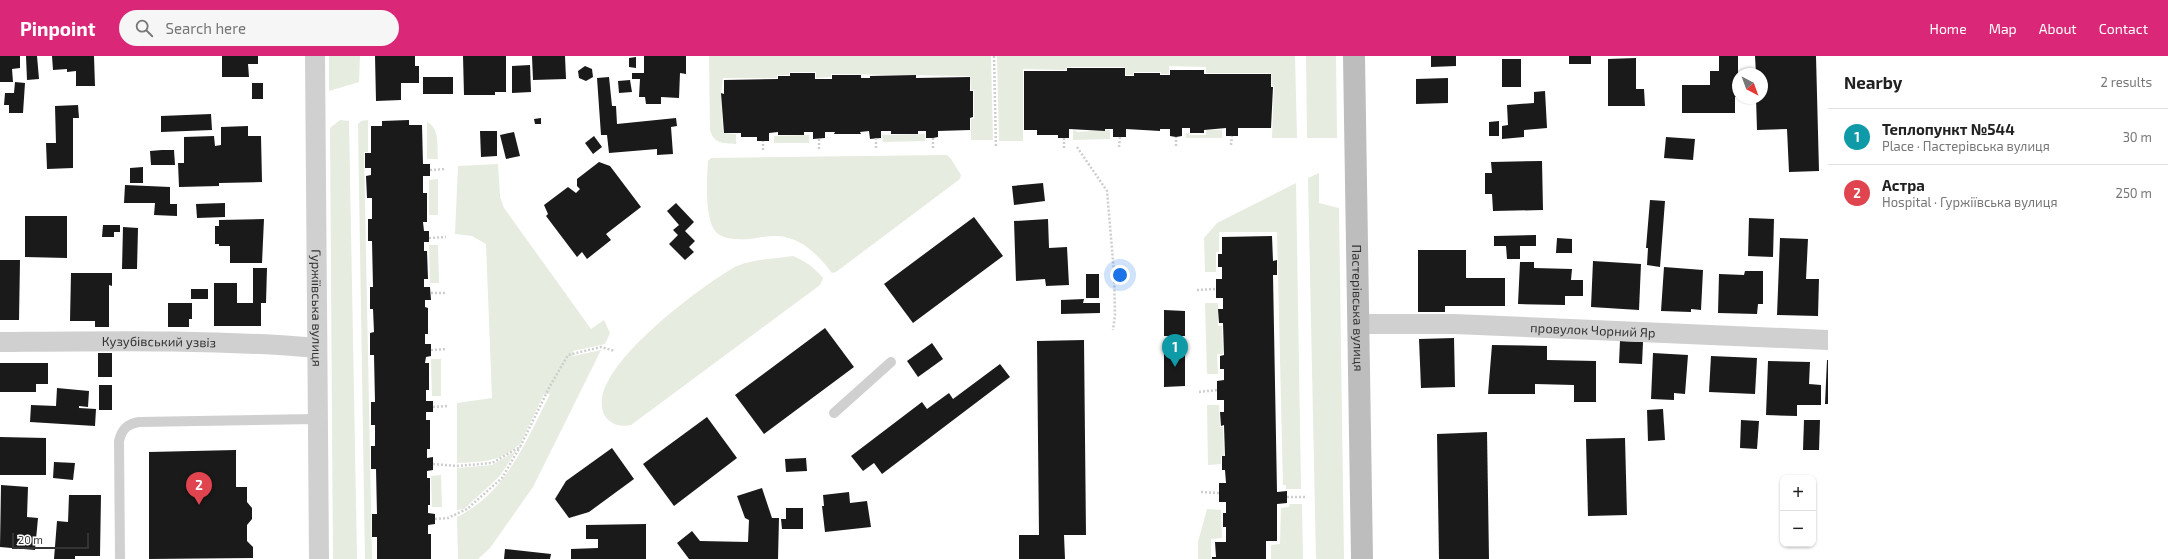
<!DOCTYPE html>
<meta charset="utf-8">
<style>
:root{--surface:#fff;--page:#f6f6f6;--text:#222;--muted:#767676;--line:#e0e0e0;--accent:#db2777}
body{margin:0;font-family:"Exo 2",sans-serif;background:var(--page);color:var(--text)}
.controls{position:absolute;right:12px;bottom:12px;display:grid;overflow:hidden;border-radius:8px;box-shadow:0 1px 3px #0004}
.controls button{width:36px;height:36px;display:grid;place-items:center;padding:0;border:0;border-bottom:1px solid var(--line);background:var(--surface);color:var(--text);font:20px sans-serif}
.compass{position:absolute;left:1732px;top:12px;width:36px;height:36px;border-radius:50%;background:var(--surface);box-shadow:0 1px 3px #0004;rotate:139deg}
.scale{position:absolute;left:12px;bottom:10px;width:77px;box-sizing:border-box;padding-left:4px;border:2px solid #333;border-top:0;font-size:11px;line-height:14px;white-space:nowrap;color:#333;-webkit-text-stroke:3px #fff;paint-order:stroke}
.you{position:absolute;left:1120px;top:219px;width:14px;height:14px;margin:-10px;border:3px solid #fff;border-radius:50%;background:#1a73e8;box-shadow:0 0 0 6px #1a73e833}
.badge{display:grid;place-items:center;width:26px;height:26px;border-radius:50%;background:var(--accent);color:#fff;font-size:13px;font-weight:700}
.pin{position:absolute;translate:-50% -33px;filter:drop-shadow(0 1px 2px #0008)}
.pin::after{content:'';position:absolute;top:21px;width:14px;height:12px;background:inherit;clip-path:polygon(0 0,100% 0,50% 100%)}
.list{margin:0;padding:0;list-style:none}
h2{display:flex;justify-content:space-between;align-items:center;height:52px;margin:0;padding:0 16px;font-size:17px}
h2 small{font-size:13px;font-weight:400;color:var(--muted)}
.list li{display:grid;grid-template-columns:26px 1fr auto;gap:12px;align-items:center;box-sizing:border-box;height:56px;padding:0 16px;border-top:1px solid var(--line)}
.list b{display:block;font-size:15px;white-space:nowrap}
.list p{margin:0;font-size:13px;white-space:nowrap;color:var(--muted)}
.list em{font-size:13px;font-style:normal;color:var(--muted)}
.icon{flex:none;width:22px;height:22px;fill:none;stroke:currentColor;stroke-width:2;stroke-linecap:round;stroke-linejoin:round}
.map{position:relative;flex:none;width:1828px;height:503px;overflow:hidden}
header{display:flex;align-items:center;gap:24px;box-sizing:border-box;height:56px;padding:0 20px;background:var(--accent);color:#fff}
header strong{font-size:19px}
nav{display:flex;gap:22px;margin-inline-start:auto;font-size:14px}
.search{width:280px;height:36px;background:var(--page);display:flex;align-items:center;gap:10px;box-sizing:border-box;padding:0 14px;border-radius:22px;color:var(--muted);font-size:15px}
main{display:flex}
aside{flex:1;background:var(--surface)}
.map>svg:first-child{display:block}
.green{fill:#e6ecdf}
.building{fill:#1a1a1a}
.lines{fill:none;stroke-linecap:round;stroke-linejoin:round}
.path{stroke:#cdcdcd;stroke-width:2.5;stroke-dasharray:2 2;stroke-linecap:butt}
.lane{stroke:#d0d0d0;stroke-width:10}
.street{stroke:#d0d0d0;stroke-width:20}
.secondary{stroke:#bdbdbd;stroke-width:22}
.labels{text-anchor:middle;dominant-baseline:central;stroke-width:4;stroke-linejoin:round;paint-order:stroke}
.street-label{font-size:13px;fill:#333;stroke:#fff}
</style>
<header>
<strong>Pinpoint</strong>
<div class="search"><svg class="icon" aria-label="search" viewBox="0 0 24 24"><circle cx="10" cy="10" r="6"/><path d="M15 15l6 6"/></svg>Search here</div>
<nav><a>Home</a><a>Map</a><a>About</a><a>Contact</a></nav>
</header>
<main>
<div class="map">
<svg width="1828" height="503" viewBox="0 0 1828 503">
<rect width="100%" height="100%" fill="#fff"/>
<!-- green -->
<g class="green">
<path d="M329 0H360L359 26 329 35Z"/>
<path d="M709 0H991L993 84H971V63L974 62V34H971L970 20 831 18V21L816 22V16H790L789 19H777V22H723L721 37 723 77 736 78V88C723 87 714 88 710 74Z"/>
<path d="M997 0H1295L1297 82H1272L1274 30H1272L1271 17H1206V11L1169 10V18H1161V16H1134L1133 19H1126L1125 11H1067L1066 14 1023 13V85H999Z"/>
<path d="M1306 0H1336L1337 82H1307Z"/>
<path d="M340 64 349 65 357 503H333L330 72Z"/>
<path d="M368 64V96H364L372 503H365L358 68 361 65Z"/>
<path d="M427 66C440 72 437 90 438 103H427Z"/>
<path d="M1073 74 1078 76 1110 74V83L1073 84Z"/>
<path d="M1206 74H1222V82H1186V77H1189V79H1206Z"/>
<path d="M925 78V85L883 86 882 79Z"/>
<path d="M809 79V87H774V80Z"/>
<path d="M947 99 951 103 961 119 960 123 836 216 832 217C818 199 802 182 778 180 764 179 751 185 738 183 731 183 723 182 717 177 704 165 707 122 708 105L711 102Z"/>
<path d="M498 108 500 141 504 152 591 273 604 264 610 277 605 288 573 295V300L601 294 533 431 490 492 478 503H458L457 461C507 436 526 385 550 338H544L520 388C499 406 483 406 457 407V347L492 342 486 188 472 180 455 178 458 110Z"/>
<path d="M1319 117V147L1339 152 1344 503H1316L1308 122Z"/>
<path d="M438 123V159H429V124Z"/>
<path d="M1296 127 1301 433H1286V429H1283L1277 176H1219V196H1216V216H1205L1204 182 1217 167Z"/>
<path d="M429 189H438L439 227H430Z"/>
<path d="M793 200C805 205 814 211 823 222L820 229 631 369C621 371 611 369 605 360 580 318 702 230 733 212 750 203 774 203 793 200Z"/>
<path d="M1205 247H1218V270H1222L1223 298H1217L1218 318H1207Z"/>
<path d="M431 303H441V340H432Z"/>
<path d="M1207 349H1219L1220 371H1223L1224 400H1221V408L1208 409Z"/>
<path d="M516 395 500 420 464 453 457 454V412L492 409Z"/>
<path d="M441 419 442 451H432L431 420Z"/>
<path d="M1290 448H1302L1303 503H1271V489L1280 488 1281 452 1289 451Z"/>
<path d="M1207 453 1221 454 1222 482 1211 483V503H1198V486Z"/>
</g>
<!-- building -->
<g class="building">
<path d="M0 0H20V12L12 13 13 26H0Z"/>
<path d="M26 0H37L39 23 27 24Z"/>
<path d="M52 0H94L95 30H76V15L67 16V13L53 14Z"/>
<path d="M222 0H258V8H248L249 21H222Z"/>
<path d="M375 0H415V10H419V27H401V44L376 45Z"/>
<path d="M463 0H506V36H495V39H464Z"/>
<path d="M532 0H565L566 23 533 24Z"/>
<path d="M644 0H686V18L680 17 679 42 661 41V48H646L645 41H639L640 23H632V17H644Z"/>
<path d="M1431 0H1456V10L1431 11Z"/>
<rect x="1569" y="0" width="22" height="8"/>
<path d="M1719 0H1738V41H1735V57H1682V29H1710V15H1719Z"/>
<path d="M1755 0H1816L1819 115 1789 116 1787 73 1757 74 1756 42H1762V18H1756Z"/>
<path d="M636 1V12L629 11V2Z"/>
<path d="M1636 2V33H1644L1645 50H1608V3Z"/>
<rect x="1502" y="3" width="19" height="28"/>
<path d="M530 9 531 36 512 37V10Z"/>
<path d="M585 10 592 13 593 21 586 25 579 22 578 15Z"/>
<path d="M1067 12H1125V20H1134V17H1160V19H1170V14H1204V18H1271V31H1273L1271 72H1238V80H1226V72L1204 74V77H1190V72H1182V80L1176 81 1170 80V73H1160V75L1126 73V81H1113V73H1105V75L1069 73V82H1058V79H1037V74H1024V15H1067Z"/>
<path d="M790 17H815V23H832V19H861V22H870V20L916 19V22L970 21V35H973V61L970 62V74L938 75V81L933 82H926V75H918V78H891V75H881V82L870 83 869 75 860 76 861 78H834L835 76H825V82L813 83V76H804V79H778V76L769 77V85H757V81H741V77H724L721 37 724 38V24L778 23V20H790Z"/>
<rect x="423" y="21" width="30" height="17"/>
<path d="M609 21 612 50H616L617 68 676 62 677 70 671 71 673 98 657 99V93L609 97 607 79H601L597 22Z"/>
<path d="M1448 22V47L1416 48V23Z"/>
<path d="M630 24 632 36 619 37 618 25Z"/>
<path d="M15 26 25 27 23 57H9V49H4L5 37H14Z"/>
<rect x="252" y="27" width="11" height="16"/>
<path d="M1545 35 1547 72 1524 74V81L1502 83V70L1508 69 1507 49 1534 47V36Z"/>
<path d="M78 49 79 62H73V112L47 113 46 87H56L55 50Z"/>
<path d="M211 58 212 74 161 76V60Z"/>
<path d="M541 62V68H535L534 63Z"/>
<path d="M409 64V69H422L423 108H430V120H423V137H427V166H423L424 175H429V186H424V195H427L428 223H424V231H430L431 244H425V251L428 252V278H425V288H431V300L426 301 425 307H429V334H426V345H433V356H426V364H430V393H427V402L433 401V414L427 415V422H430V449H428V457L435 458V468L428 469V478H431V503H377V481H372V458H377L376 413H371V390H375V369H371V346H375L374 299H370V277L374 276 373 253H370V231H373L372 185H368V163H372V142H367L366 120 371 119V112H365V97H371V70H382V65Z"/>
<path d="M1499 65V80H1489V66Z"/>
<path d="M248 70V80H261L262 126 219 127V130L179 131 178 107H184V81L214 80 215 90 221 89V71Z"/>
<path d="M480 75H497V100L481 101Z"/>
<path d="M514 76 520 100 506 103 500 79Z"/>
<path d="M594 80 602 91 593 98 585 87Z"/>
<path d="M1666 81 1695 83 1693 104 1664 102Z"/>
<path d="M162 94H174L175 109H151L150 95Z"/>
<path d="M1542 105 1543 154 1493 155 1492 138H1485V117H1492L1491 106Z"/>
<path d="M599 106 610 110 641 151 606 178 611 184 587 203 582 196 577 201 546 160 548 158 544 149 568 131 576 137 580 133 577 130V123Z"/>
<path d="M143 111V127H130V112Z"/>
<path d="M1043 127 1045 145 1014 149 1012 130Z"/>
<path d="M125 129 170 131V148H177V160L154 159 155 147H124Z"/>
<path d="M1650 144 1665 145 1660 211 1647 209 1648 192H1646Z"/>
<path d="M225 147V161L197 162 196 148Z"/>
<path d="M676 147 694 166 685 175 695 185 689 191 694 196 685 204 669 188 678 179 673 174 679 169 667 155Z"/>
<path d="M25 160H67V202L25 201Z"/>
<path d="M974 161 1003 200 913 267 884 228Z"/>
<path d="M1749 162 1774 163 1773 201 1748 200Z"/>
<path d="M264 163 262 207H230V190H219V188H215V170H219V164Z"/>
<path d="M1048 163 1049 192 1067 191 1069 229 1046 230 1045 223 1016 225 1014 165Z"/>
<path d="M103 169H120V176H114V181H102Z"/>
<path d="M123 171 138 172 137 213H122Z"/>
<path d="M1536 179V190H1520V203H1507L1506 190H1494V180Z"/>
<path d="M1272 180 1273 205 1277 204V219H1273L1277 436 1287 435V447L1277 448V485H1266V503H1212V501H1216L1215 486H1226V471H1223V457H1226V446H1219V427H1226L1225 414H1222V400H1225L1224 369 1221 370 1220 356H1224V344H1217V325L1224 324V313H1220V300L1224 299 1223 267H1219L1218 253H1223V242H1216V223H1222V211H1218V198H1222V181Z"/>
<path d="M1557 182 1572 183V197H1556Z"/>
<path d="M1780 182 1808 183 1806 223H1819L1818 260 1777 259Z"/>
<path d="M1418 194H1466V222H1505V250H1445V256H1418Z"/>
<path d="M0 204H20L19 264H0Z"/>
<path d="M1593 205 1641 208 1639 254 1591 251Z"/>
<path d="M1520 206H1534V212L1572 213 1571 224H1583V240H1565V249L1518 248Z"/>
<path d="M1664 211 1703 214 1701 254 1691 253V256L1661 255Z"/>
<path d="M253 212H267L266 247H261V270H214V227H237V247H253Z"/>
<path d="M1745 215H1763V248H1758L1757 258 1718 257 1719 218 1744 219Z"/>
<path d="M71 217H112V230L109 229V271H95V265H70Z"/>
<rect x="1086" y="218" width="13" height="24"/>
<rect x="191" y="233" width="17" height="10"/>
<path d="M1084 243 1083 247H1100V257L1061 258V244Z"/>
<path d="M168 247H192V263H189V271H168Z"/>
<path d="M1164 254 1185 255V280H1164Z"/>
<path d="M825 272 854 311 764 378 735 339Z"/>
<path d="M1454 282 1455 331 1421 332 1419 283Z"/>
<path d="M1084 284 1086 479H1064L1065 503H1019V479H1039L1037 285Z"/>
<path d="M1620 285 1643 286 1642 308 1619 307Z"/>
<path d="M932 287 943 303 918 321 907 305Z"/>
<path d="M1492 289 1547 290V304L1596 305V346H1574V329L1535 328V338H1488Z"/>
<path d="M1185 290V330L1164 331V291Z"/>
<rect x="98" y="297" width="14" height="24"/>
<path d="M1653 297 1688 299 1685 338 1674 337V344L1651 343Z"/>
<path d="M1711 300 1757 302 1755 338 1709 336Z"/>
<path d="M1827 304H1828V348H1825Z"/>
<path d="M1768 305 1810 306 1809 328 1821 329V349H1797V360L1766 359Z"/>
<path d="M0 307H48V328H36V336H0Z"/>
<path d="M1000 308 1010 321 882 418 874 407 863 415 851 400 922 346 927 353 949 337 953 343Z"/>
<rect x="99" y="329" width="13" height="25"/>
<path d="M57 332 89 335 88 351 79 350V352L96 353 95 370 30 366 31 349 56 350Z"/>
<path d="M1663 353 1665 384 1648 385 1647 354Z"/>
<path d="M707 361 737 402 674 450 643 408Z"/>
<path d="M1741 364 1759 365 1757 393 1740 392Z"/>
<path d="M1804 364H1820L1819 394H1803Z"/>
<path d="M1487 376 1489 503H1439L1437 378Z"/>
<path d="M0 381 46 382V419H0Z"/>
<path d="M1625 382 1627 459 1588 460 1586 383Z"/>
<path d="M612 392 634 423 589 456 569 462 555 443 566 425Z"/>
<path d="M236 394V431H247V446L252 452V463L247 469V485L253 491V502L149 503V396Z"/>
<path d="M806 402 807 415 786 416 785 403Z"/>
<path d="M54 406 75 407 73 424 53 422Z"/>
<path d="M1 429 28 431 27 461 38 462 35 494 0 491Z"/>
<path d="M762 432 772 462H779L778 503H689L677 487 692 475 700 485 748 486 749 464 745 462 737 440Z"/>
<path d="M849 436 850 447 867 445 871 471 825 476 822 450H824L823 439Z"/>
<path d="M69 439H101L100 500H75V503H54L57 465 68 466Z"/>
<path d="M786 452H803V473H782L781 463H786Z"/>
<path d="M646 468V503H571V493L598 492V483H586V469Z"/>
<path d="M505 493 551 498 550 503H504Z"/>
</g>
<g class="lines">
<!-- path -->
<g class="path">
<path d="M994 0 996 92"/>
<path d="M876 82V93"/>
<path d="M933 82V93"/>
<path d="M1064 82V92"/>
<path d="M1231 89 1232 80"/>
<path d="M1176 90V81"/>
<path d="M1077 91 1107 135 1114 216 1115 259 1113 274"/>
<path d="M1119 91 1120 81"/>
<path d="M819 93V82"/>
<path d="M763 94V85"/>
<path d="M430 114 446 113"/>
<path d="M429 182 446 181"/>
<path d="M1197 234 1216 233"/>
<path d="M431 237H447"/>
<path d="M431 294 447 293"/>
<path d="M1199 336 1217 334"/>
<path d="M433 351 447 350"/>
<path d="M433 408 457 410 492 407 520 391 550 330 568 299 601 291 615 295"/>
<path d="M1201 436 1219 437"/>
<path d="M1287 441H1307"/>
<path d="M435 463 448 462 467 453 502 422 520 391"/>
</g>
<!-- lane -->
<g class="lane">
<path d="M834 357 891 306"/>
<path d="M120 503 119 385C122 373 127 368 139 366L317 363"/>
</g>
<!-- street -->
<g class="street">
<path id="s1" d="M315 0 319 503"/>
<path id="s2" d="M1358 268H1454L1828 284"/>
<path id="s3" d="M0 286C106 285 212 283 317 292"/>
</g>
<!-- secondary -->
<path class="secondary" id="s4" d="M1354 0 1362 503"/>
</g>
<g class="labels">
<!-- street labels -->
<g class="street-label">
<text stroke="none"><textPath href="#s4" startOffset="252">Пастерівська вулиця</textPath></text>
<text stroke="none"><textPath href="#s1" startOffset="252">Гуржіївська вулиця</textPath></text>
<text stroke="none"><textPath href="#s2" startOffset="235">провулок Чорний Яр</textPath></text>
<text stroke="none"><textPath href="#s3" startOffset="159">Кузубівський узвіз</textPath></text>
</g>
</g>
</svg>
<div class="controls">
<button>+</button>
<button>−</button>
</div>
<svg class="compass" viewBox="-18 -18 36 36"><path d="M0-13l5 13h-10z" fill="#e53935"/><path d="M0 13l5-13h-10z" fill="#767676"/></svg>
<div class="scale">20 m</div>
<div class="you"></div>
<div class="pin badge" style="left:1175px;top:311px;background:#0f9aa8">1</div>
<div class="pin badge" style="left:199px;top:449px;background:#e0444e">2</div>
</div>
<aside>
<h2>Nearby<small>2 results</small></h2>
<ul class="list">
<li><span class="badge" style="background:#0f9aa8">1</span><div><b>Теплопункт №544</b><p>Place · Пастерівська вулиця</p></div><em>30 m</em></li>
<li><span class="badge" style="background:#e0444e">2</span><div><b>Астра</b><p>Hospital · Гуржіївська вулиця</p></div><em>250 m</em></li>
</ul>
</aside>
</main>
